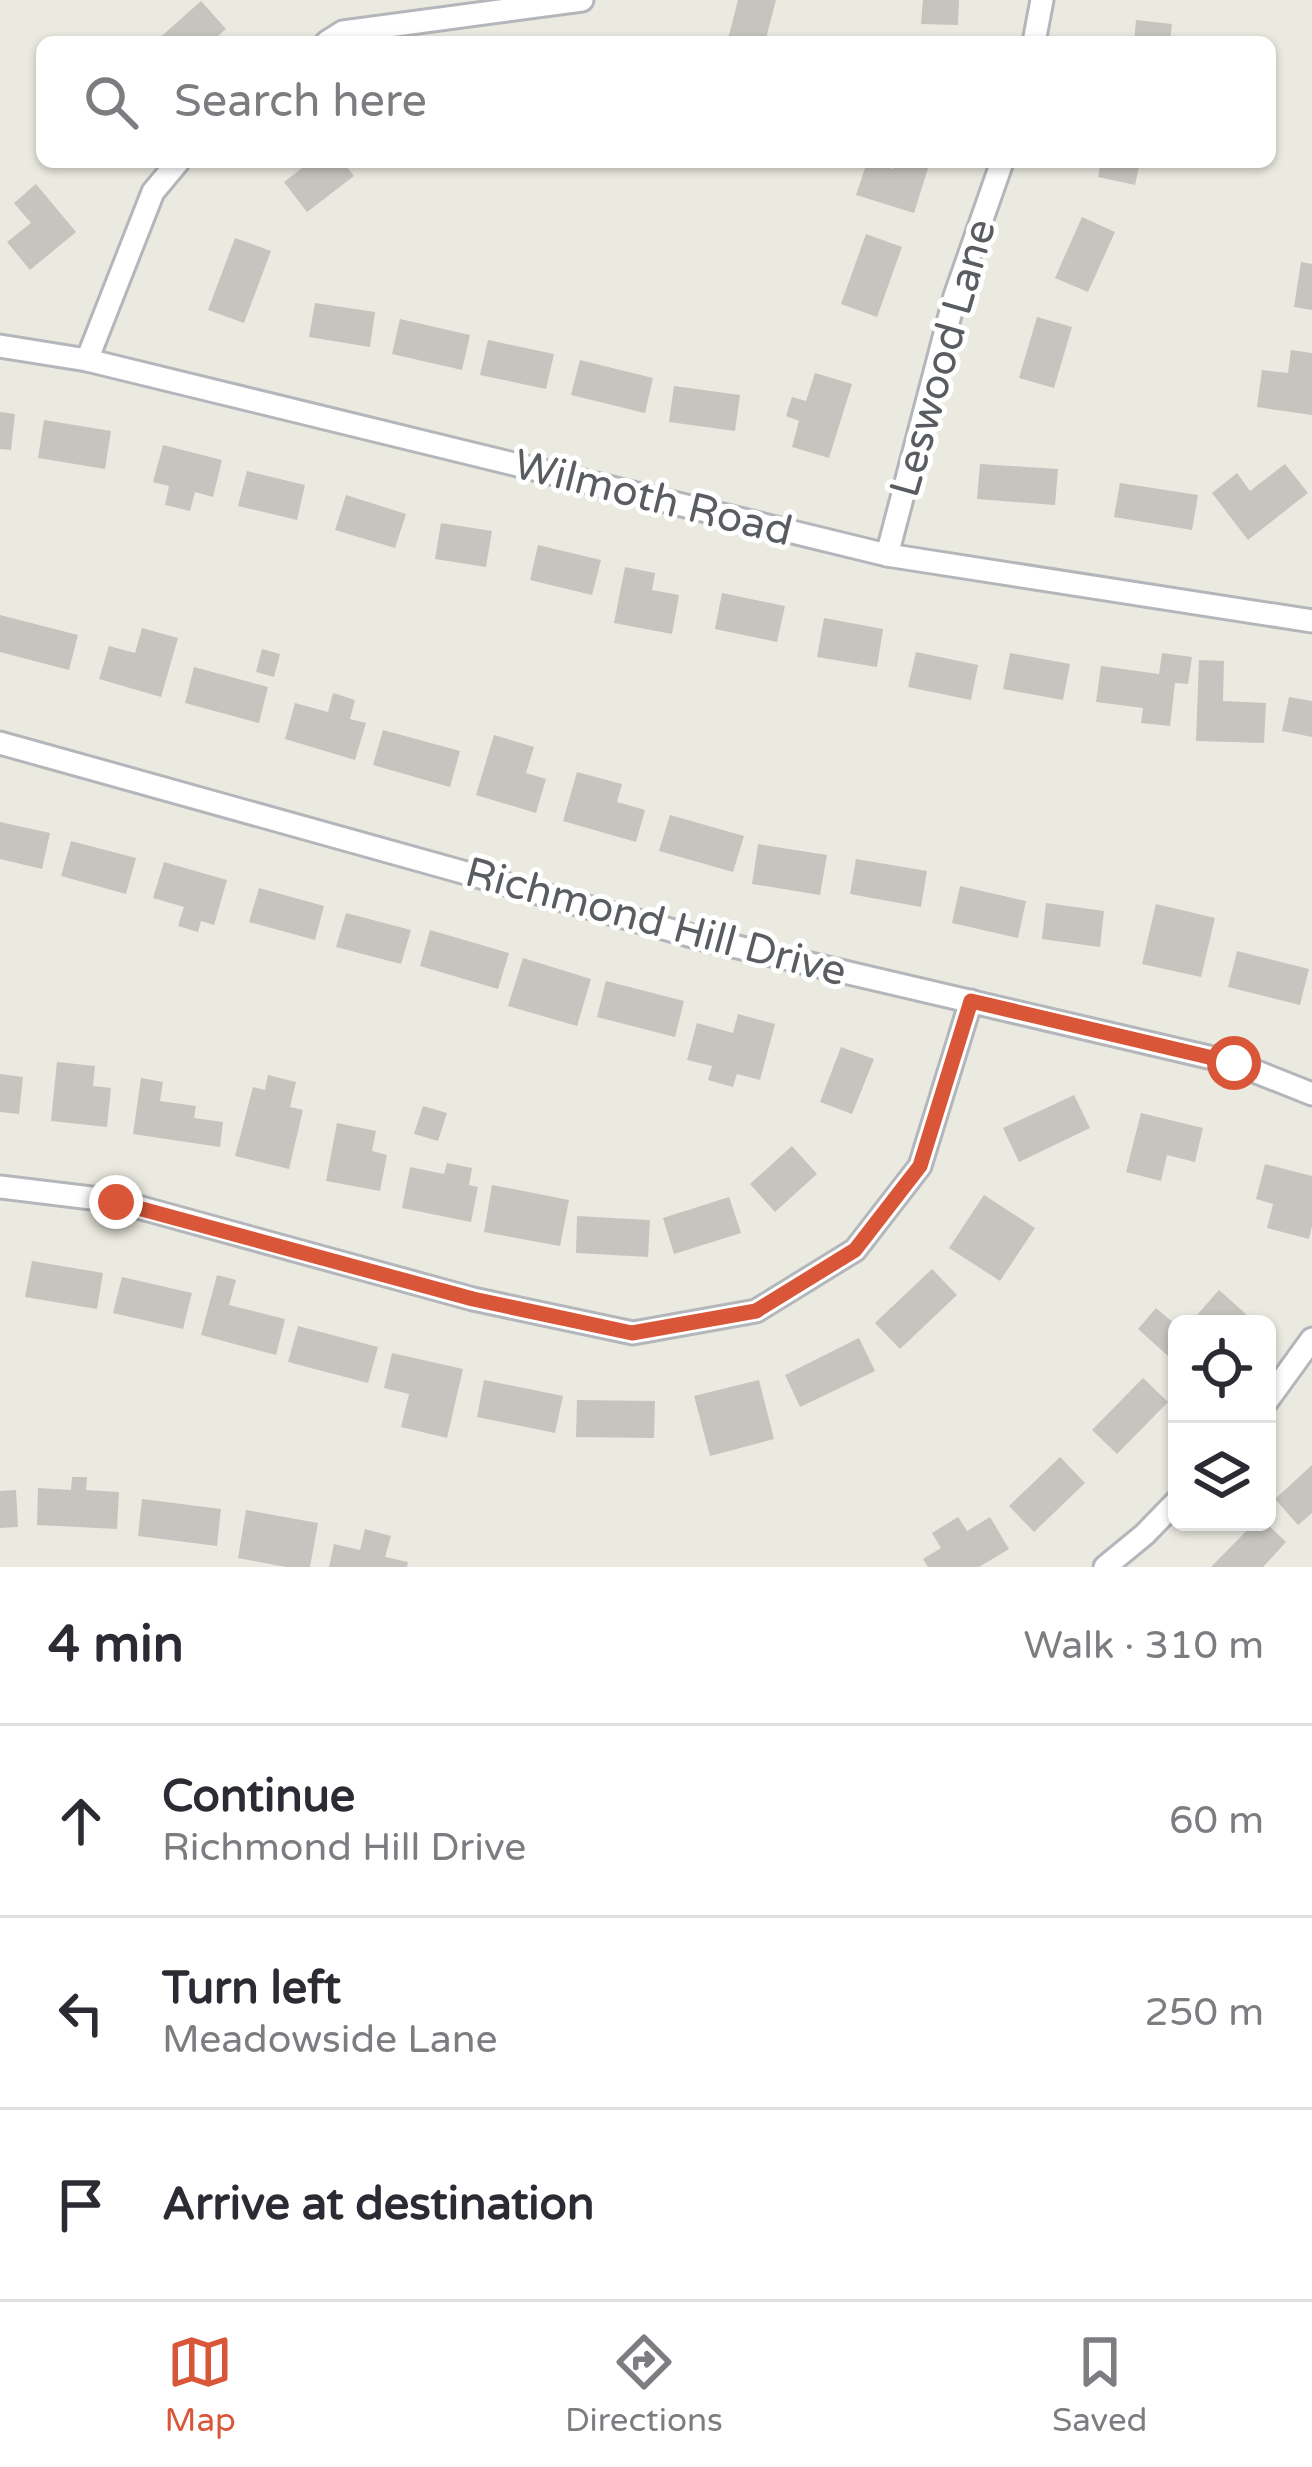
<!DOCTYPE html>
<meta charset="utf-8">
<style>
:root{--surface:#fff;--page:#f7f7f7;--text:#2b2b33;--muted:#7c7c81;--line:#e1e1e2;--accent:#d95639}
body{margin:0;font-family:"Varela Round",sans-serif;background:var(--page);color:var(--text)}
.controls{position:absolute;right:36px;bottom:36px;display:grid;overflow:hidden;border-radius:18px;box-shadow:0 3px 9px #0004}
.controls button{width:108px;height:108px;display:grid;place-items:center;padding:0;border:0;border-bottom:3px solid var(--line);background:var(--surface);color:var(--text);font:60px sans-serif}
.stop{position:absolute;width:36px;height:36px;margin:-27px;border:9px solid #d95639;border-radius:50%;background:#fff}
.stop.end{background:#d95639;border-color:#fff;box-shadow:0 3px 12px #0008}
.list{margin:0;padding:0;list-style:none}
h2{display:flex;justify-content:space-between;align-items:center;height:156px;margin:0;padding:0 48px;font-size:51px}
h2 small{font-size:39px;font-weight:400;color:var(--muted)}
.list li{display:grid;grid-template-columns:78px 1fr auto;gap:36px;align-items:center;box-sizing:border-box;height:192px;padding:0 48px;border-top:3px solid var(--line)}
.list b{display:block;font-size:45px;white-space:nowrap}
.list p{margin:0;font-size:39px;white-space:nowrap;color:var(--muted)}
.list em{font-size:39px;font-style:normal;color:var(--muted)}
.icon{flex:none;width:66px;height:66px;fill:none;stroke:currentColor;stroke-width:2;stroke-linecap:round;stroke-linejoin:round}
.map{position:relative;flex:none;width:1312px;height:1567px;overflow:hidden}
.search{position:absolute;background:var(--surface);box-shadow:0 3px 9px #0004;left:36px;right:36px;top:36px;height:132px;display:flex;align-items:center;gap:30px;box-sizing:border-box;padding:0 42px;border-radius:18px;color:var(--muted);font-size:45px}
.sheet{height:732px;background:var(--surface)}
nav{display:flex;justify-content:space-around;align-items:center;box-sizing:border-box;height:168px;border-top:3px solid var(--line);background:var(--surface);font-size:33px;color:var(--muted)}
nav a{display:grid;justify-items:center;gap:6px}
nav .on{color:var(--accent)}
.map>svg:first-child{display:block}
.building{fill:#c6c4be}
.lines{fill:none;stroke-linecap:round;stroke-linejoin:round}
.minor-casing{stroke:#b3b6ba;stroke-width:27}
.minor{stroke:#fff;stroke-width:21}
.route{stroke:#d95639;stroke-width:15}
.labels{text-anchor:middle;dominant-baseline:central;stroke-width:10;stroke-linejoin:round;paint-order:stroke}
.street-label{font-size:42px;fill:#595c60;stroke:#fff}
</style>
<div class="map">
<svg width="1312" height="1567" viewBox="0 0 1312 1567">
<rect width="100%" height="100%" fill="#ebeae1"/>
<!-- building -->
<g class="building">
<path d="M738 0H776L765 42 728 39Z"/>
<path d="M923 0H959L958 25 921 24Z"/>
<path d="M201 1 226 29 211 42H155Z"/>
<path d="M1136 20 1172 24 1170 42H1134Z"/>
<path d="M310 162H343L354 176 307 212 284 182Z"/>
<path d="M867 162 893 169 896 162H930L914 213 856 195Z"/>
<path d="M1101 162H1140L1135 185 1098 177Z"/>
<path d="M36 184 76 232 30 270 7 242 31 223 14 203Z"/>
<path d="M1082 217 1115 232 1088 292 1055 278Z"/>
<path d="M866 234 902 247 877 317 841 304Z"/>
<path d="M235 238 271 251 244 323 208 310Z"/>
<path d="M1301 262 1312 264V310L1294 307Z"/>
<path d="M315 303 375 312 370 347 309 337Z"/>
<path d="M1037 317 1072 327 1054 388 1019 378Z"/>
<path d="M400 319 470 335 462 370 392 354Z"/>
<path d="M488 340 554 354 546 389 480 375Z"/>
<path d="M1291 350 1312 353V415L1257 407 1262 370 1288 373Z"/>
<path d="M580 360 653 378 645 413 571 395Z"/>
<path d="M815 373 852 384 829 458 792 447 799 421 786 416 792 397 806 401Z"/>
<path d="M674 386 740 395 735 431 669 422Z"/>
<path d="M0 412 15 414 11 450 0 449Z"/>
<path d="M44 420 111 431 105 469 38 458Z"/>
<path d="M163 445 222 460 213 497 195 492 190 511 165 505 169 486 153 482Z"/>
<path d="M980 464 1058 469 1055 505 977 499Z"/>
<path d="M1285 464 1308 493 1248 540 1212 493 1237 473 1250 491Z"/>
<path d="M247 471 305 485 297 520 238 506Z"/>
<path d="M1120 483 1198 495 1192 530 1114 517Z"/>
<path d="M346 495 406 514 395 548 335 530Z"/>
<path d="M441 523 492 531 486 567 435 559Z"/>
<path d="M538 545 601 560 592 595 530 580Z"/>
<path d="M625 567 655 573 652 590 679 595 672 634 614 623Z"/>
<path d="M722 593 785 606 777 642 715 629Z"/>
<path d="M0 615 78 635 69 670 0 652Z"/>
<path d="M824 618 883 629 877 667 817 657Z"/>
<path d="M142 628 178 638 161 697 99 679 109 646 135 653Z"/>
<path d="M262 649 280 654 274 677 256 672Z"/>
<path d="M916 652 978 665 971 700 908 687Z"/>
<path d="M1010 653 1070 664 1063 700 1003 689Z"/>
<path d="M1162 653 1192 657 1188 684 1175 683 1170 726 1141 723 1143 708 1096 702 1101 666 1159 674Z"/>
<path d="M1199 660 1224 661 1223 701 1266 703 1264 743 1196 741Z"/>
<path d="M194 667 268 687 259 723 185 703Z"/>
<path d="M333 693 355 700 350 719 366 723 355 760 285 739 295 703 328 712Z"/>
<path d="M1289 697 1312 701V737L1282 731Z"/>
<path d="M383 730 460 751 450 787 373 765Z"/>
<path d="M494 735 534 747 526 773 546 779 536 813 476 795Z"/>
<path d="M577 772 622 784 617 802 645 810 636 842 563 821Z"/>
<path d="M670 815 744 836 733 872 659 851Z"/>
<path d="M0 822 50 833 42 869 0 859Z"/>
<path d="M71 841 136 858 126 894 61 876Z"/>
<path d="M758 844 827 855 820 895 752 884Z"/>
<path d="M856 859 927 871 921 907 850 894Z"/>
<path d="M164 862 227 880 214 925 201 921 198 932 178 926 184 907 153 898Z"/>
<path d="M960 886 1026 901 1018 938 952 923Z"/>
<path d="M259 888 324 906 315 940 249 922Z"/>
<path d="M1046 903 1104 911 1100 947 1042 939Z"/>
<path d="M1156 904 1215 918 1201 977 1142 964Z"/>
<path d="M346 913 411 930 401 964 336 947Z"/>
<path d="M430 930 509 953 498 989 420 966Z"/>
<path d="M1237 951 1309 969 1300 1005 1228 987Z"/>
<path d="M523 958 591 979 577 1026 508 1006Z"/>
<path d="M606 981 684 1001 675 1037 597 1017Z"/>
<path d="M738 1014 775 1024 760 1080 737 1074 733 1087 708 1080 712 1066 687 1060 697 1023 733 1033Z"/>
<path d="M841 1047 874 1059 852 1114 820 1102Z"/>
<path d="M57 1062 95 1066 93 1086 111 1088 107 1127 51 1121Z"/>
<path d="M0 1074 23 1077 19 1114 0 1112Z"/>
<path d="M268 1075 296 1082 290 1107 303 1110 289 1169 235 1156 253 1087 265 1090Z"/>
<path d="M141 1078 163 1082 160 1101 196 1106 194 1118 223 1122 220 1147 133 1134Z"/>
<path d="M1074 1095 1090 1128 1019 1162 1003 1128Z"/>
<path d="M423 1106 447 1113 438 1141 414 1134Z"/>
<path d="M1141 1113 1203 1128 1195 1162 1167 1155 1161 1181 1126 1172Z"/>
<path d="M337 1123 376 1131 372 1151 387 1155 380 1191 326 1181Z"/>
<path d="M792 1146 817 1174 775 1212 750 1184Z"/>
<path d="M447 1163 472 1168 469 1185 478 1187 471 1222 402 1208 410 1167 444 1174Z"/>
<path d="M1265 1164 1312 1176V1226L1309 1239 1267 1228 1273 1204 1256 1199Z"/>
<path d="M492 1185 569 1200 560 1246 484 1232Z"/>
<path d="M984 1195 1035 1228 1000 1281 949 1248Z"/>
<path d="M729 1197 741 1233 674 1254 663 1218Z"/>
<path d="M577 1216 650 1220 648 1257 576 1253Z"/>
<path d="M32 1261 103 1273 97 1309 25 1297Z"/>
<path d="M932 1269 957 1295 900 1349 875 1323Z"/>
<path d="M217 1275 236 1280 229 1305 285 1319 276 1355 201 1335Z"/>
<path d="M122 1277 192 1293 183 1329 113 1313Z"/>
<path d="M1219 1290 1246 1314 1237 1324H1189Z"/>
<path d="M1156 1308 1177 1326V1364L1138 1329Z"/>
<path d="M298 1326 378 1347 368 1383 288 1362Z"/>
<path d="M859 1338 875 1371 800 1407 785 1375Z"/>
<path d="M392 1353 463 1369 447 1438 401 1427 409 1394 384 1388Z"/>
<path d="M1143 1378 1168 1402 1117 1454 1092 1430Z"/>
<path d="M484 1380 563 1396 555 1433 477 1417Z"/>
<path d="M759 1380 774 1439 710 1456 694 1396Z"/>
<path d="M577 1400 655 1401 654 1438 576 1437Z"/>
<path d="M1060 1457 1085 1483 1034 1532 1009 1506Z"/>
<path d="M1312 1465V1513L1298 1525 1275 1499Z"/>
<path d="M72 1477H87L86 1490 119 1492 117 1529 37 1525 38 1488 71 1490Z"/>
<path d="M16 1490 18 1527 0 1528V1491Z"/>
<path d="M142 1499 221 1509 217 1546 138 1536Z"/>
<path d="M246 1510 318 1523 310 1567H286L238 1558Z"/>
<path d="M958 1517 967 1531 990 1517 1009 1549 979 1567H928L923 1559 941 1548 932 1533Z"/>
<path d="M1255 1522H1265L1286 1542 1263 1567H1211Z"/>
<path d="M365 1529 391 1536 385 1557 408 1562 407 1567H329L334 1544 360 1550Z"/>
</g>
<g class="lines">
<defs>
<g id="minor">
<path d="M327 42 343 32 582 0"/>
<path d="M1034 42 1042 0"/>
<path d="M0 346 87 360 887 555 1312 621"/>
<path d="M87 360 153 192 178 162"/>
<path d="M887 555 955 296 1002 162"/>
<path d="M0 743 699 938 1234 1063 1312 1094"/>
<path d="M0 1187 116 1201 473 1299 633 1333 756 1311 855 1250 920 1166 971 1001"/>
<path d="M1267 1401 1312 1339"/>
<path d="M1105 1567 1145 1534 1177 1501"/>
</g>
</defs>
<!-- minor casing -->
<use href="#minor" class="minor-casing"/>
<!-- minor -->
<use href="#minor" class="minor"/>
</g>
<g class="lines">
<!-- route -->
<path class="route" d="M116 1202 473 1299 632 1333 756 1311 855 1250 920 1166 971 1001 1234 1063"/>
</g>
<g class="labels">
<!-- street labels -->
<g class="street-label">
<text transform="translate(943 358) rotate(-74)">Leswood Lane</text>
<text transform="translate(653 498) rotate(14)">Wilmoth Road</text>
<text transform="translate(656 922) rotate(15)">Richmond Hill Drive</text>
</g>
</g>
</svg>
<div class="controls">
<button><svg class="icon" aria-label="locate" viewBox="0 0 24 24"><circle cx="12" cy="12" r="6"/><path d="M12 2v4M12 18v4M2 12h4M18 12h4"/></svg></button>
<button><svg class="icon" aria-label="layers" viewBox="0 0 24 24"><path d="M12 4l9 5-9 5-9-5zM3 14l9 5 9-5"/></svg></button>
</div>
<div class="stop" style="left:1234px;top:1063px"></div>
<div class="stop end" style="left:116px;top:1202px"></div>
<div class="search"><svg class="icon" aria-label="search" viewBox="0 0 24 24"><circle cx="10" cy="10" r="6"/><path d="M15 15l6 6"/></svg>Search here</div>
</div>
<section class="sheet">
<h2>4 min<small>Walk · 310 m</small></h2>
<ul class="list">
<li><svg class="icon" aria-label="ahead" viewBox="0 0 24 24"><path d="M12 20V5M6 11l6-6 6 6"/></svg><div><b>Continue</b><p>Richmond Hill Drive</p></div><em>60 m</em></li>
<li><svg class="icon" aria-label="left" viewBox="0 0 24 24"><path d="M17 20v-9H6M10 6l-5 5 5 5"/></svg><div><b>Turn left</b><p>Meadowside Lane</p></div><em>250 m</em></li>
<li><svg class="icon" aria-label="arrive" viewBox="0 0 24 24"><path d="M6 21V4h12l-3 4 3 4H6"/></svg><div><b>Arrive at destination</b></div></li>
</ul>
</section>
<nav>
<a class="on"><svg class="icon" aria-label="map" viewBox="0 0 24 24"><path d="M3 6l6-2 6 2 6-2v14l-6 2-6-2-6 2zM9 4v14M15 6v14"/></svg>Map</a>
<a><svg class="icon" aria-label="directions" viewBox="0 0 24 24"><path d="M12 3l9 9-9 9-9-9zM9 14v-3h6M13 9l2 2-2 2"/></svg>Directions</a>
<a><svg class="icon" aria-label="saved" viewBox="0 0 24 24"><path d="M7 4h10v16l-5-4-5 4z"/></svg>Saved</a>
</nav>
